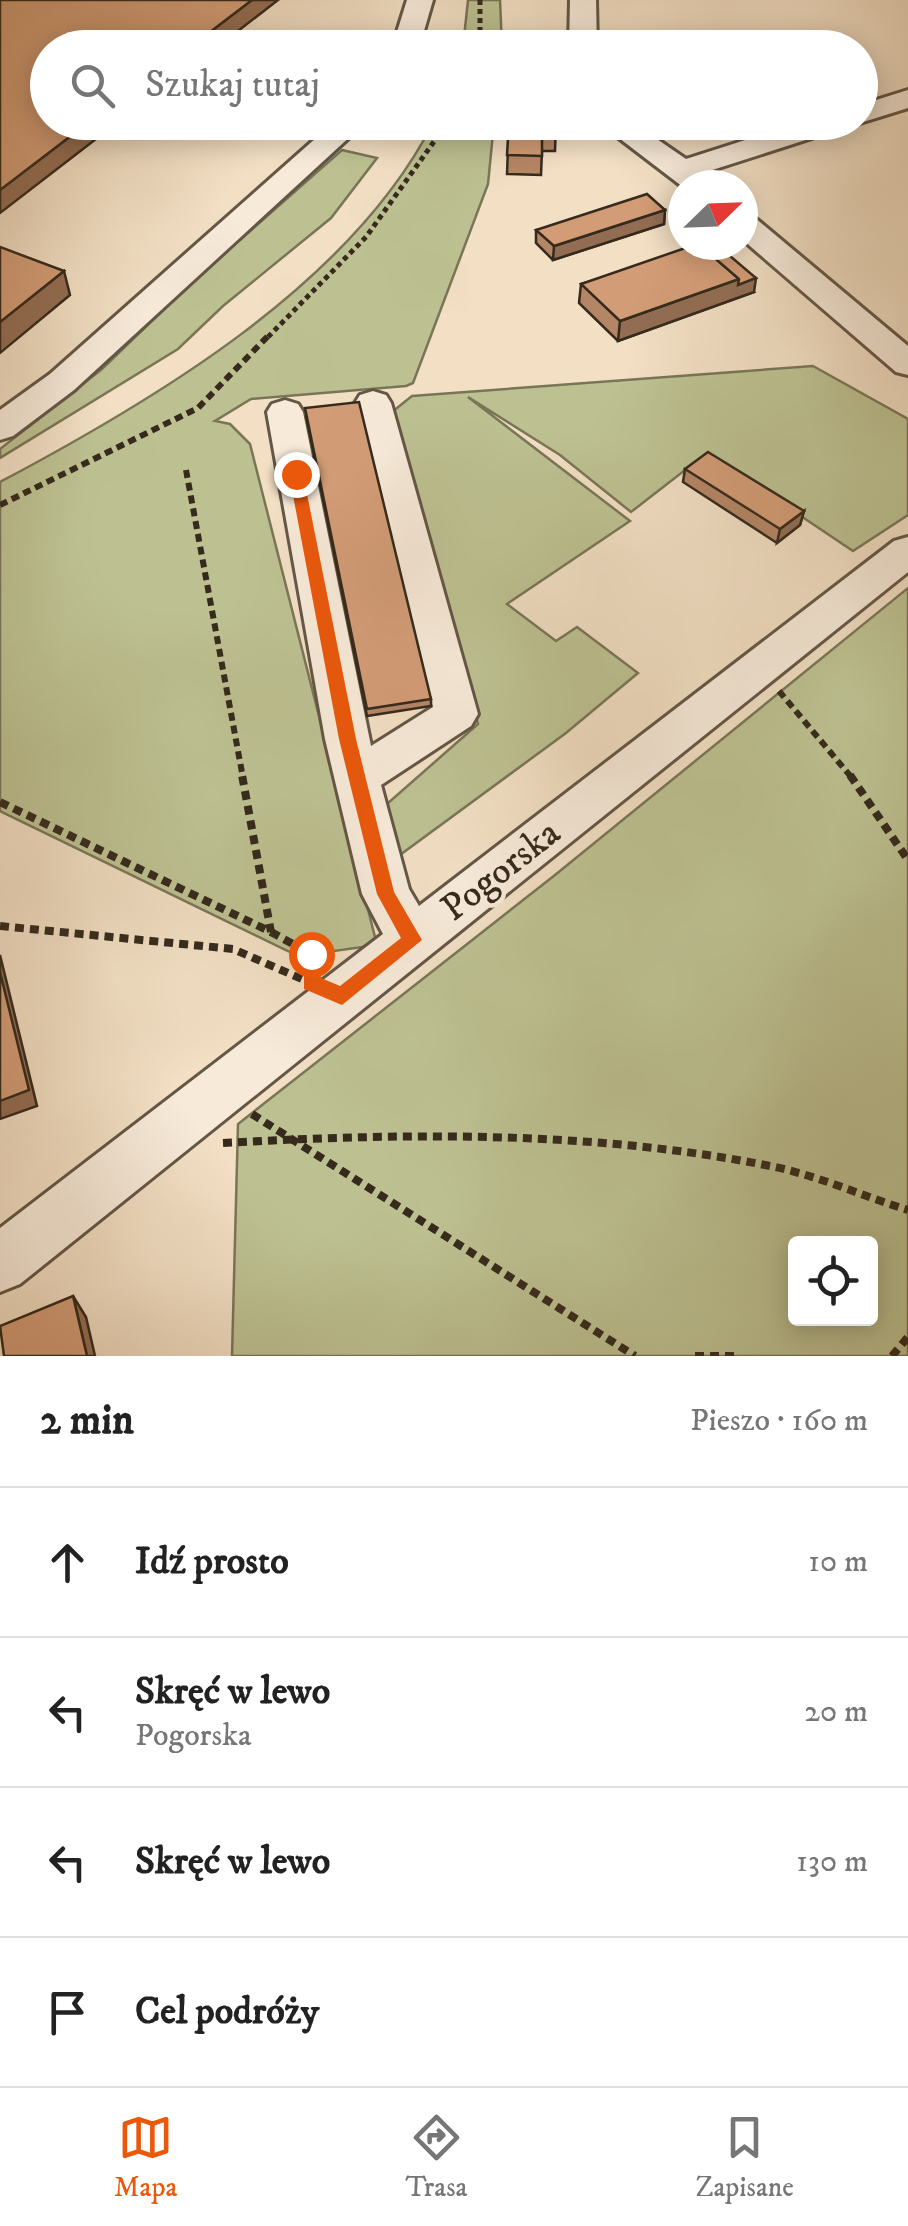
<!DOCTYPE html>
<html lang="pl">
<meta charset="utf-8">
<style>
:root{--surface:#fff;--page:#f2f2f2;--text:#222;--muted:#767676;--line:#e0e0e0;--accent:#ea580c}
body{margin:0;font-family:"IM FELL DW Pica",serif;background:var(--page);color:var(--text)}
.controls{position:absolute;right:30px;bottom:30px;display:grid;overflow:hidden;border-radius:10px;box-shadow:0 5px 25px #0003}
.controls button{width:90px;height:90px;display:grid;place-items:center;padding:0;border:0;border-bottom:2px solid var(--line);background:var(--surface);color:var(--text);font:50px sans-serif}
.compass{position:absolute;left:668px;top:170px;width:90px;height:90px;border-radius:50%;background:var(--surface);box-shadow:0 5px 25px #0003;rotate:67deg}
.stop{position:absolute;width:30px;height:30px;margin:-22px;border:8px solid #ea580c;border-radius:50%;background:#fff}
.stop.end{background:#ea580c;border-color:#fff;box-shadow:0 2px 10px #0008}
.list{margin:0;padding:0;list-style:none}
h2{display:flex;justify-content:space-between;align-items:center;height:130px;margin:0;padding:0 40px;font-size:42px}
h2 small{font-size:32px;font-weight:400;color:var(--muted)}
.list li{display:grid;grid-template-columns:65px 1fr auto;gap:30px;align-items:center;box-sizing:border-box;height:150px;padding:0 40px;border-top:2px solid var(--line)}
.list b{display:block;font-size:38px;white-space:nowrap}
.list p{margin:0;font-size:32px;white-space:nowrap;color:var(--muted)}
.list em{font-size:32px;font-style:normal;color:var(--muted)}
.icon{flex:none;width:55px;height:55px;fill:none;stroke:currentColor;stroke-width:2;stroke-linecap:round;stroke-linejoin:round}
.map{position:relative;flex:none;width:908px;height:1356px;overflow:hidden}
.search{position:absolute;background:var(--surface);box-shadow:0 5px 25px #0003;left:30px;right:30px;top:30px;height:110px;display:flex;align-items:center;gap:25px;box-sizing:border-box;padding:0 35px;border-radius:55px;color:var(--muted);font-size:38px}
.sheet{height:730px;background:var(--surface)}
nav{display:flex;justify-content:space-around;align-items:center;box-sizing:border-box;height:140px;border-top:2px solid var(--line);background:var(--surface);font-size:28px;color:var(--muted)}
nav a{display:grid;justify-items:center;gap:5px}
nav .on{color:var(--accent)}
.map>svg:first-child{display:block}
.green{fill:#bdc192;stroke:#797657;stroke-width:2.5;fill-rule:evenodd}
.lines{fill:none;stroke-linecap:round;stroke-linejoin:round}
.minor-casing{stroke:#645746;stroke-width:6}
.path-far2{stroke:#352a1c;stroke-width:5;stroke-dasharray:5 4;stroke-linecap:butt}
.path-far1{stroke:#352a1c;stroke-width:6;stroke-dasharray:8 5;stroke-linecap:butt}
.path{stroke:#352a1c;stroke-width:8;stroke-dasharray:9 6;stroke-linecap:butt}
.minor{fill:#f7ead9;fill-rule:evenodd}
.wall{fill:#b58665;stroke:#352a1c;stroke-width:2.5}
.shaded-wall{fill:#936d53;stroke:#352a1c;stroke-width:2.5}
.building{fill:#d29c76;stroke:#352a1c;stroke-width:2.5}
.route{fill:#ea580c}
.labels{text-anchor:middle;dominant-baseline:central;stroke-width:9;stroke-linejoin:round;paint-order:stroke}
.street-label{font-size:38px;fill:#352a1c;stroke:#f7ead9}
</style>
<div class="map">
<svg width="908" height="1356" viewBox="0 0 908 1356">
<rect width="100%" height="100%" fill="#f2dfc4"/>
<filter id="stains"><feTurbulence type="fractalNoise" baseFrequency=".002" numOctaves="4"/><feColorMatrix values="0 0 0 0 .2 0 0 0 0 .09 0 0 0 0 .02 0 0 0 .5 -.17"/></filter>
<radialGradient id="worn" r=".72"><stop offset=".6" stop-color="#630" stop-opacity="0"/><stop offset="1" stop-color="#630" stop-opacity=".3"/></radialGradient>
<!-- green -->
<g class="green">
<path d="M468 0H500L502 47H463Z"/>
<path d="M433 123H494L488 184 413 383 406 386 251 399 215 421 230 424 250 444 377 945 298 956 0 811V482C155 400 351 284 433 123Z"/>
<path d="M342 150 377 158 331 218 223 306 178 349 0 458V449L102 369 191 283Z"/>
<path d="M813 366 908 419V515L853 551 707 453 631 512 560 455 468 397 630 521 507 604 556 641 577 627 638 673 566 733 389 863 379 811 478 724 392 412 412 396Z"/>
<path d="M908 588V1356H232L238 1124 555 875ZM796 1244H870V1318H796Z"/>
</g>
<g class="lines">
<defs>
<g id="minor">
<path d="M407 0H433L419 48H392Z"/>
<path d="M570 0H596L597 48H569Z"/>
<path d="M908 90V108L860 123 859 122 860 105Z"/>
<path d="M334 122H366L74 390 13 436 0 440V410L50 374Z"/>
<path d="M598 122H632L686 159 802 122H847L843 128 703 173 714 185 683 187Z"/>
<path d="M743 215 754 217 908 346V375L896 372 743 240Z"/>
<path d="M373 391 386 395 391 403 478 714 471 726 381 785 409 889 419 906 894 541 908 537V572L20 1284 0 1292V1228L383 934 362 894 325 739 267 412 272 404 285 400 298 404 303 412 371 746 433 707 355 403 360 395Z"/>
</g>
</defs>
<!-- minor casing -->
<use href="#minor" class="minor-casing"/>
<!-- path-far2 -->
<g class="path-far2">
<path d="M480 0V48"/>
<path d="M268 337 366 237 448 122"/>
</g>
<!-- path-far1 -->
<g class="path-far1">
<path d="M186 470 243 778"/>
<path d="M0 505 198 408 270 334"/>
<path d="M779 691 852 778"/>
</g>
<!-- path -->
<g class="path">
<path d="M850 775 908 860"/>
<path d="M0 802 271 932 242 775"/>
<path d="M0 926 233 949 304 980"/>
<path d="M271 932 311 954V972"/>
<path d="M252 1114 635 1356"/>
<path d="M223 1143C405 1133 590 1130 770 1166 817 1175 862 1196 908 1210"/>
<path d="M695 1356H738"/>
<path d="M892 1356 908 1337"/>
</g>
<!-- minor -->
<use href="#minor" class="minor"/>
</g>
<!-- wall -->
<g class="wall">
<path d="M509 122H556L555 151H542L541 175 507 174Z"/>
<path d="M665 210 664 224 553 260 536 243V230Z"/>
<path d="M703 248 754 292 618 341 579 303 581 284Z"/>
<path d="M306 415 431 699V706L367 716Z"/>
<path d="M685 469 804 511 800 525 777 543 683 482Z"/>
</g>
<!-- shaded-wall -->
<g class="shaded-wall">
<path d="M252 0H278L216 48H189Z"/>
<path d="M89 122H118L0 213V190Z"/>
<path d="M665 210 664 224 553 260 554 246Z"/>
<path d="M64 271 70 295 0 353V322Z"/>
<path d="M756 278 754 292 618 341 620 321 739 279Z"/>
<path d="M804 511 800 525 777 543 780 529Z"/>
<path d="M0 955 37 1106 0 1119Z"/>
<path d="M73 1296 86 1317 95 1356H87Z"/>
</g>
<!-- building -->
<g class="building">
<path d="M0 0H252L189 48H48V122H89L0 190Z"/>
<path d="M509 122H556V132H542V156L507 155Z"/>
<path d="M647 194 665 210 554 246 536 230Z"/>
<path d="M694 245H700L739 279 620 321 581 284Z"/>
<path d="M710 245H717L756 278 738 285 739 279 703 248Z"/>
<path d="M0 247 64 271 0 322Z"/>
<path d="M359 402 431 699 367 709 305 408Z"/>
<path d="M708 452 804 511 780 529 685 469Z"/>
<path d="M0 972 29 1090 0 1101Z"/>
<path d="M73 1296 87 1356H4L0 1326Z"/>
</g>
<!-- route -->
<path class="route" d="M296 469 303 474 356 739 394 892 422 940 342 1005 304 989V948H318L321 978 340 986 401 938 377 894 339 739 289 474Z"/>
<g class="labels">
<!-- street labels -->
<g class="street-label">
<text transform="translate(501 871) rotate(-38)">Pogorska</text>
</g>
</g>
<rect width="100%" height="100%" filter="url(#stains)"/>
<rect width="100%" height="100%" fill="url(#worn)"/>
</svg>
<div class="controls">
<button><svg class="icon" aria-label="locate" viewBox="0 0 24 24"><circle cx="12" cy="12" r="6"/><path d="M12 2v4M12 18v4M2 12h4M18 12h4"/></svg></button>
</div>
<svg class="compass" viewBox="-18 -18 36 36"><path d="M0-13l5 13h-10z" fill="#e53935"/><path d="M0 13l5-13h-10z" fill="#767676"/></svg>
<div class="stop" style="left:311px;top:954px"></div>
<div class="stop end" style="left:296px;top:474px"></div>
<div class="search"><svg class="icon" aria-label="search" viewBox="0 0 24 24"><circle cx="10" cy="10" r="6"/><path d="M15 15l6 6"/></svg>Szukaj tutaj</div>
</div>
<section class="sheet">
<h2>2 min<small>Pieszo · 160 m</small></h2>
<ul class="list">
<li><svg class="icon" aria-label="ahead" viewBox="0 0 24 24"><path d="M12 20V5M6 11l6-6 6 6"/></svg><div><b>Idź prosto</b></div><em>10 m</em></li>
<li><svg class="icon" aria-label="left" viewBox="0 0 24 24"><path d="M17 20v-9H6M10 6l-5 5 5 5"/></svg><div><b>Skręć w lewo</b><p>Pogorska</p></div><em>20 m</em></li>
<li><svg class="icon" aria-label="left" viewBox="0 0 24 24"><path d="M17 20v-9H6M10 6l-5 5 5 5"/></svg><div><b>Skręć w lewo</b></div><em>130 m</em></li>
<li><svg class="icon" aria-label="arrive" viewBox="0 0 24 24"><path d="M6 21V4h12l-3 4 3 4H6"/></svg><div><b>Cel podróży</b></div></li>
</ul>
</section>
<nav>
<a class="on"><svg class="icon" aria-label="map" viewBox="0 0 24 24"><path d="M3 6l6-2 6 2 6-2v14l-6 2-6-2-6 2zM9 4v14M15 6v14"/></svg>Mapa</a>
<a><svg class="icon" aria-label="directions" viewBox="0 0 24 24"><path d="M12 3l9 9-9 9-9-9zM9 14v-3h6M13 9l2 2-2 2"/></svg>Trasa</a>
<a><svg class="icon" aria-label="saved" viewBox="0 0 24 24"><path d="M7 4h10v16l-5-4-5 4z"/></svg>Zapisane</a>
</nav>
